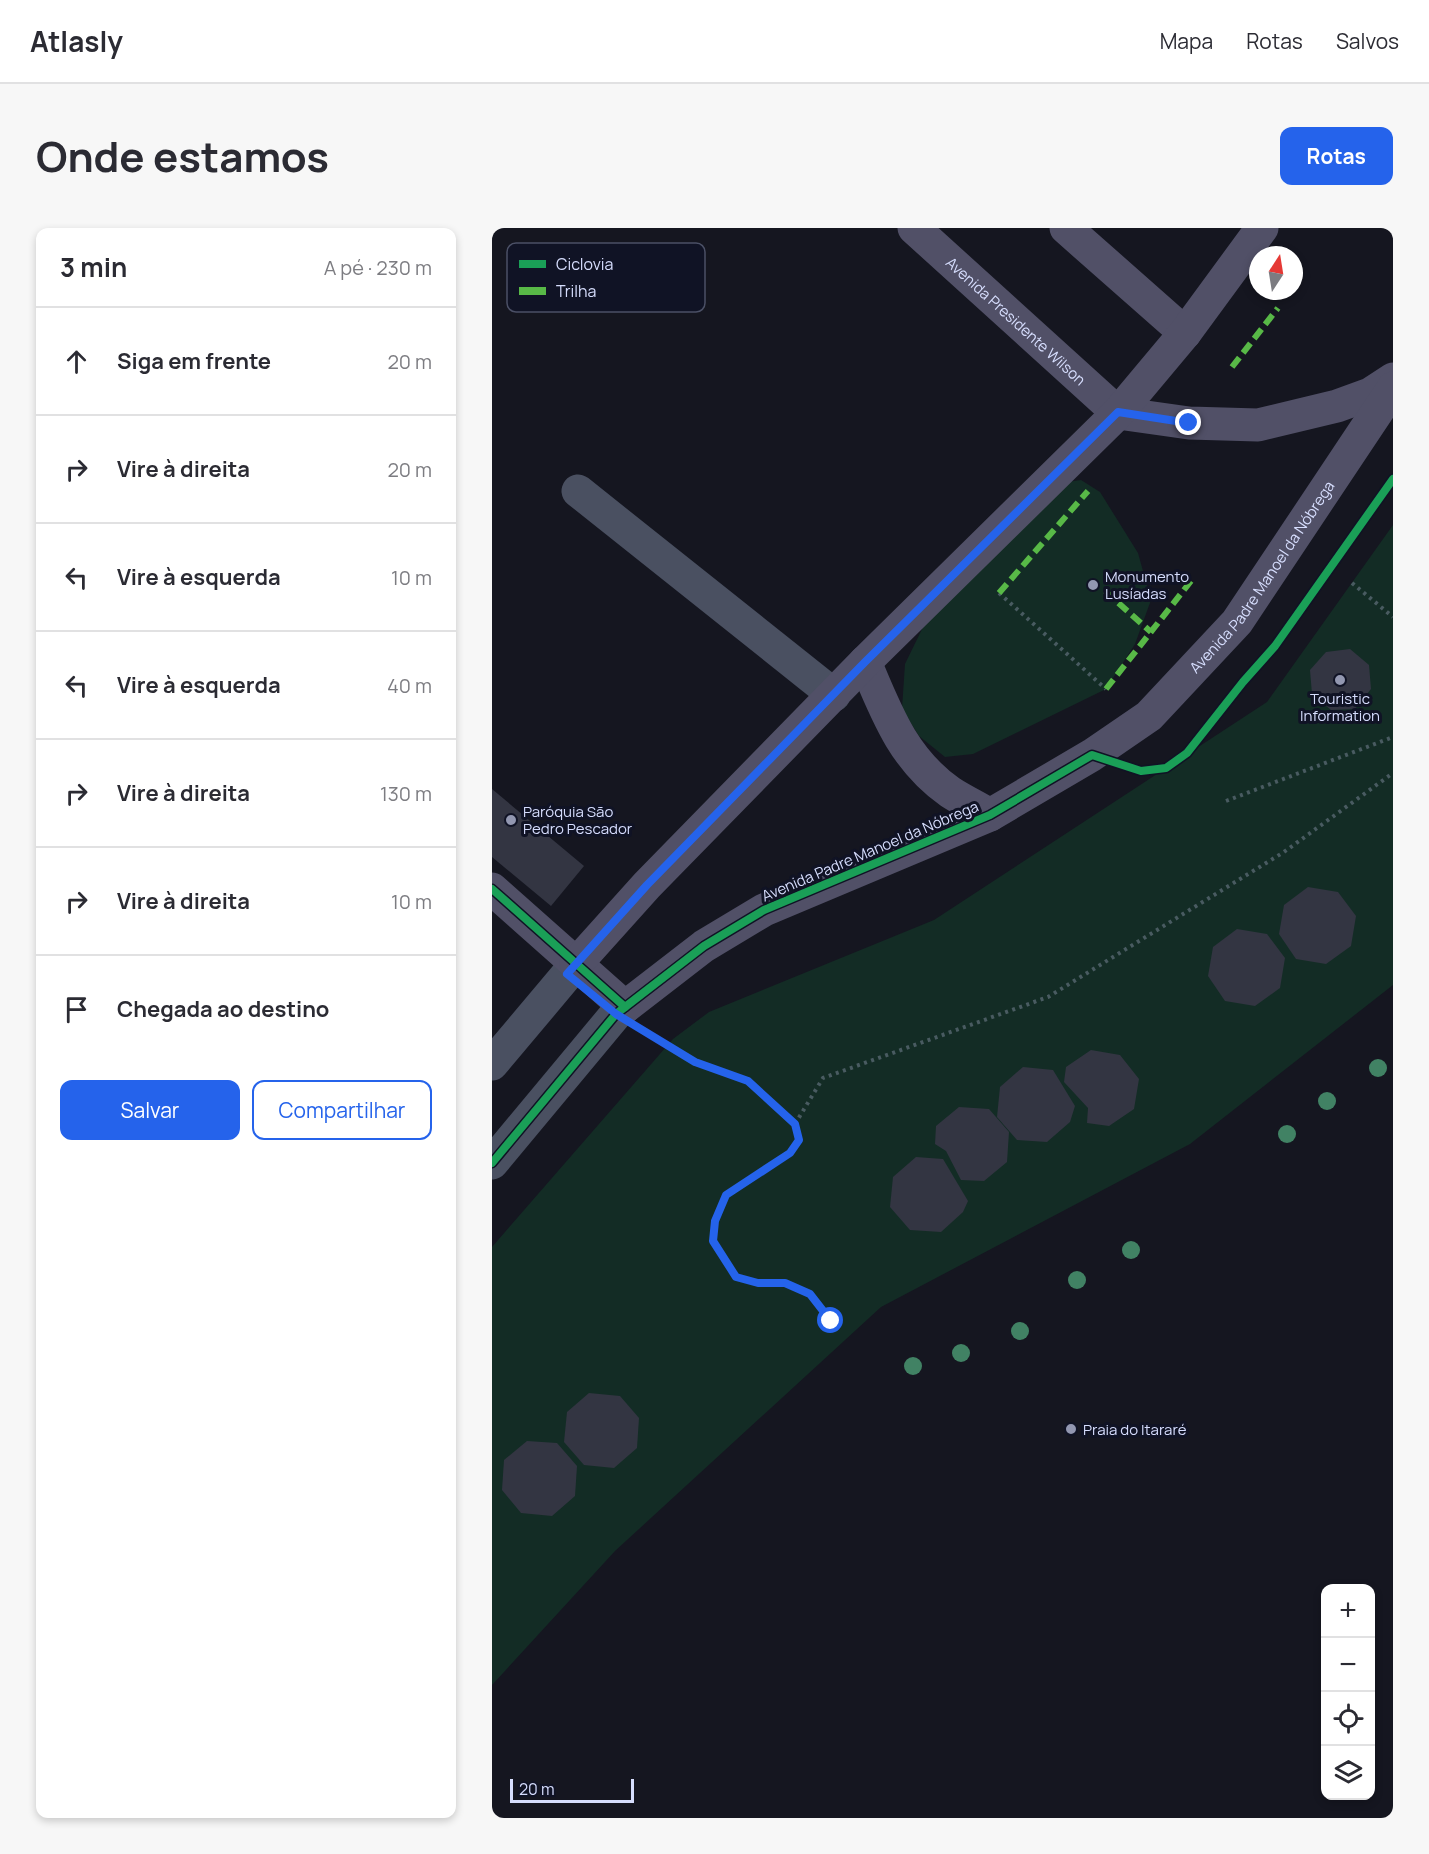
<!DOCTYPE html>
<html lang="pt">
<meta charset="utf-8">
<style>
:root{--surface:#fff;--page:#f7f7f7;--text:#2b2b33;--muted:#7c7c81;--line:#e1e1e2;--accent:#2563eb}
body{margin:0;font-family:Manrope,sans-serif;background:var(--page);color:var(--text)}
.controls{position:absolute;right:18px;bottom:18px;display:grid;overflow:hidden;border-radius:12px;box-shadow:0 3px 9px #0003}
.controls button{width:54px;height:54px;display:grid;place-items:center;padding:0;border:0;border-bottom:2px solid var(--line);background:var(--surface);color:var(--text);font:30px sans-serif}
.compass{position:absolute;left:757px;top:18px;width:54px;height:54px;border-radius:50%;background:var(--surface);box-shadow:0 3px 9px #0003;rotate:12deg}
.scale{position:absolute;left:18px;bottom:15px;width:124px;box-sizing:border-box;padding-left:6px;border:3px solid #d6ddfd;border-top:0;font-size:16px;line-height:21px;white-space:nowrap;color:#d6ddfd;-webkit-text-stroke:4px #101325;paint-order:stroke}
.stop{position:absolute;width:18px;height:18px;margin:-14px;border:4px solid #2563eb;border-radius:50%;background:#fff}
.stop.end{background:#2563eb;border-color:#fff;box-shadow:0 2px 6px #0008}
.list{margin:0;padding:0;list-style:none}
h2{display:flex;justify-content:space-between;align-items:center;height:78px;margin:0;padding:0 24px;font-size:26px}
h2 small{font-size:20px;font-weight:400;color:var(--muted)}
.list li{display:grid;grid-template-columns:39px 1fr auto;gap:18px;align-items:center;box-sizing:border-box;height:108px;padding:0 24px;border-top:2px solid var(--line)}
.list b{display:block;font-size:22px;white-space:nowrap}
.list em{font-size:20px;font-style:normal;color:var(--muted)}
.actions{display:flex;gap:12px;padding:18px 24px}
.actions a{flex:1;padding:14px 0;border:2px solid var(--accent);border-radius:12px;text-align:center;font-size:21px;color:var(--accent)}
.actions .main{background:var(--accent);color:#fff}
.icon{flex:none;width:33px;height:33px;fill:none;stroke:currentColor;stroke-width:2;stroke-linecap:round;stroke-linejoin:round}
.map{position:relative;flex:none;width:901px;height:1590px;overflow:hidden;border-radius:12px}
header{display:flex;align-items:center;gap:36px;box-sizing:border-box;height:84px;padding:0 30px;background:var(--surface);border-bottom:2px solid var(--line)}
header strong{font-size:28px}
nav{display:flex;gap:33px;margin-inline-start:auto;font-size:21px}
.intro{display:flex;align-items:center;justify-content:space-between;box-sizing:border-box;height:144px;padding:0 36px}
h1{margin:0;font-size:42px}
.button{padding:15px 27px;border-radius:12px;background:var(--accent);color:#fff;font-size:21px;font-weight:700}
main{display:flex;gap:36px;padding:0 36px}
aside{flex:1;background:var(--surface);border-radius:12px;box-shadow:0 3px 9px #0003}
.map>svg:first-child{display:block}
.green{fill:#132c25}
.building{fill:#333542}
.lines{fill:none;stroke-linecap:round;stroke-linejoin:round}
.path{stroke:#495b61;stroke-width:4;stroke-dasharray:3 4.5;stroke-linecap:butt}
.minor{stroke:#4a5061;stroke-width:33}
.major{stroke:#515067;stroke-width:33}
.quiet{stroke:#58b947;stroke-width:6;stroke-dasharray:12 6;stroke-linecap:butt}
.cycleway-casing{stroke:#101325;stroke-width:11}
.cycleway{stroke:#1a9f57;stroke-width:8}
.tree{fill:#418264}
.route{stroke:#2563eb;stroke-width:8}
.poi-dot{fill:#9297b0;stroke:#101325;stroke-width:2}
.labels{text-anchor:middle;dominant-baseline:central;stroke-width:6;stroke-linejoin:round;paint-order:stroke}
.street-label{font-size:15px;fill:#d6ddfd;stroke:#101325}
.poi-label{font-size:15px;fill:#d6ddfd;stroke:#101325;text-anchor:start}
.key{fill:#101325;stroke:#4b5066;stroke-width:1.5}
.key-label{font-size:16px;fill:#d6ddfd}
</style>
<header>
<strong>Atlasly</strong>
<nav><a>Mapa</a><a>Rotas</a><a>Salvos</a></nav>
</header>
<div class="intro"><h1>Onde estamos</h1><a class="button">Rotas</a></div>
<main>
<aside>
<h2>3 min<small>A pé · 230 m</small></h2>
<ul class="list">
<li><svg class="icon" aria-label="ahead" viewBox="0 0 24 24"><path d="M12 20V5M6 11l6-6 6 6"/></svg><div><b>Siga em frente</b></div><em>20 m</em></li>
<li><svg class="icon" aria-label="right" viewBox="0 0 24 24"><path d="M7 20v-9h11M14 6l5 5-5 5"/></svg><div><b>Vire à direita</b></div><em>20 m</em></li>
<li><svg class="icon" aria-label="left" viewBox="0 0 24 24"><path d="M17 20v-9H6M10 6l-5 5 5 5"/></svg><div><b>Vire à esquerda</b></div><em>10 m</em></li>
<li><svg class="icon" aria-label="left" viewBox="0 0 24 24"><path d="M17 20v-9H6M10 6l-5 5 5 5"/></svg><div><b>Vire à esquerda</b></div><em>40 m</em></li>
<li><svg class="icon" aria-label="right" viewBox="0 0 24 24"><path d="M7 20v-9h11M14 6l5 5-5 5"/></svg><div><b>Vire à direita</b></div><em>130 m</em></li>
<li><svg class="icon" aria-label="right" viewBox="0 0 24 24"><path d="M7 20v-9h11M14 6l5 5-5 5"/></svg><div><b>Vire à direita</b></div><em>10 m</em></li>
<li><svg class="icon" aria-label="arrive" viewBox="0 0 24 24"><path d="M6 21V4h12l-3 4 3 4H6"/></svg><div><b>Chegada ao destino</b></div></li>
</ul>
<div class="actions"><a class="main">Salvar</a><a>Compartilhar</a></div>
</aside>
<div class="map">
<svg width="901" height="1590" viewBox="0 0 901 1590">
<rect width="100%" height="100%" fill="#151620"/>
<!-- green -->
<g class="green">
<path d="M589 252 608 264 646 325 659 372 643 416 614 461 481 526 453 529 427 508 410 481 413 436 433 395 568 255Z"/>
<path d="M901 297V757L698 916 389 1079 123 1323 0 1457V1019L181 811 217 784 442 692 775 474Z"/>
</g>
<!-- building -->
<g class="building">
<path d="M858 421 877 437 879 461 863 481 839 482 820 466 818 442 834 424Z"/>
<path d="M0 561 92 638 59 678 0 629Z"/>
<path d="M816 659 846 664 864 688 859 718 834 736 804 731 787 706 792 677Z"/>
<path d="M745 701 775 706 793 730 788 760 763 778 733 773 716 748 721 719Z"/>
<path d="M599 822 628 827 647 851 642 881 617 898 595 895 596 880 572 854 574 839Z"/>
<path d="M531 839 561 842 583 878 578 894 555 914 525 912 505 889 508 859Z"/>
<path d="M467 879 497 881 517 904 515 934 492 953 469 952 454 923 443 916 444 898Z"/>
<path d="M424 929 451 931 476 973 471 984 449 1004 418 1002 398 979 401 949Z"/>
<path d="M97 1165 128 1168 147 1190 145 1220 122 1240 92 1237 72 1214 75 1184Z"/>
<path d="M35 1213 65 1215 85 1238 83 1268 60 1288 29 1285 10 1262 12 1232Z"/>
</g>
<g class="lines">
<!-- path -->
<g class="path">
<path d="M860 355 901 389"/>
<path d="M507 365 614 461"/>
<path d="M734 573 901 509"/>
<path d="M158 807 203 834 256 853 303 896 307 912 298 925 234 967 223 993 221 1013 244 1049 266 1055H293L318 1066 339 1093 348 1099"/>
<path d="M303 896 331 850 556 769 792 624 901 545"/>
</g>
<!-- minor -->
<g class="minor">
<path d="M86 263 342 467"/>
<path d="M0 836 84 736"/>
<path d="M0 935 124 786 133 779"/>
</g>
<!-- major -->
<g class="major">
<path id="s1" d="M422 0 626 185"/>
<path d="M574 0 693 105"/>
<path d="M626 185 697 195 766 197 845 178 878 166 901 151"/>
<path d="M373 434C394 484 411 531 458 564 470 572 485 579 498 587"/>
<path id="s2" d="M0 661 133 779 212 718 272 682 498 587 600 527 657 488 745 394 901 160"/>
<path d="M84 736 155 657 373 434 626 185 693 105 770 0"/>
</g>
<!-- quiet -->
<g class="quiet">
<path d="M740 139 786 80"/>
<path d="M613 363 659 404"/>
<path d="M507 365 596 263"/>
<path d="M614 461 699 353"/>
</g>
<defs>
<g id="cycleway">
<path d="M0 661 133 779"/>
<path d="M0 935 124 786 212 718 272 682 498 587 600 527 649 543 674 540 695 525 751 454 783 418 901 251"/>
</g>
</defs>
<!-- cycleway casing -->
<use href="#cycleway" class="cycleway-casing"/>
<!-- cycleway -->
<use href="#cycleway" class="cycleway"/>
</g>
<!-- trees -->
<g class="tree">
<circle cx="886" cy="840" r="9"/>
<circle cx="835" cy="873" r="9"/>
<circle cx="795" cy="906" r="9"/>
<circle cx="639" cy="1022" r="9"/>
<circle cx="585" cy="1052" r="9"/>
<circle cx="528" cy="1103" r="9"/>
<circle cx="469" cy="1125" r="9"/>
<circle cx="421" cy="1138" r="9"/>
</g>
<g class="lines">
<!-- route -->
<path class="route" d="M339 1093 318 1066 293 1055H266L244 1049 221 1013 223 993 234 967 298 925 307 912 303 896 256 853 203 834 124 786 75 746 155 657 373 434 626 184 697 195"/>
</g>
<!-- markers -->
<g class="poi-dot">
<circle cx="601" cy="357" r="6"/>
<circle cx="848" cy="452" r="6"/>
<circle cx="19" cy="592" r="6"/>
<circle cx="579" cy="1201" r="6"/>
</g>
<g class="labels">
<!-- street labels -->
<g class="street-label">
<text stroke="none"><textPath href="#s1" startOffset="138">Avenida Presidente Wilson</textPath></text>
<text stroke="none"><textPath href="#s2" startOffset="960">Avenida Padre Manoel da Nóbrega</textPath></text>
<text transform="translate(378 623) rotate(-23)">Avenida Padre Manoel da Nóbrega</text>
</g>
<!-- poi labels -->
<g class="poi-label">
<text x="613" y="348">Monumento<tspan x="613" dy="17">Lusíadas</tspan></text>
<text x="848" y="470" text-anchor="middle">Touristic<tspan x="848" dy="17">Information</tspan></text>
<text x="31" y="583">Paróquia São<tspan x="31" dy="17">Pedro Pescador</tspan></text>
<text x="591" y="1201">Praia do Itararé</text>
</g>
</g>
<!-- legend -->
<rect x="15" y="15" width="198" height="69" rx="9" class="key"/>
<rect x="27" y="32" width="27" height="8" fill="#1a9f57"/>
<rect x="27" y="59" width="27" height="8" fill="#58b947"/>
<g class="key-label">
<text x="64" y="42">Ciclovia</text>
<text x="64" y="69">Trilha</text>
</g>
</svg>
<div class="controls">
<button>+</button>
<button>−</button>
<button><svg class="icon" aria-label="locate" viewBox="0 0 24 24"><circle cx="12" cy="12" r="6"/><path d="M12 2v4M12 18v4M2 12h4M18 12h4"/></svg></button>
<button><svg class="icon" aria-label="layers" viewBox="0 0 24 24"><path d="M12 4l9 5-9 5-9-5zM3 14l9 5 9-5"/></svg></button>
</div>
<svg class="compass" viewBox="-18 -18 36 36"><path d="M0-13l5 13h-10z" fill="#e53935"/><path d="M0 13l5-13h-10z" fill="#7c7c81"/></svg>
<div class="scale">20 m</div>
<div class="stop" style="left:339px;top:1093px"></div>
<div class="stop end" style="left:697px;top:195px"></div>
</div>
</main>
